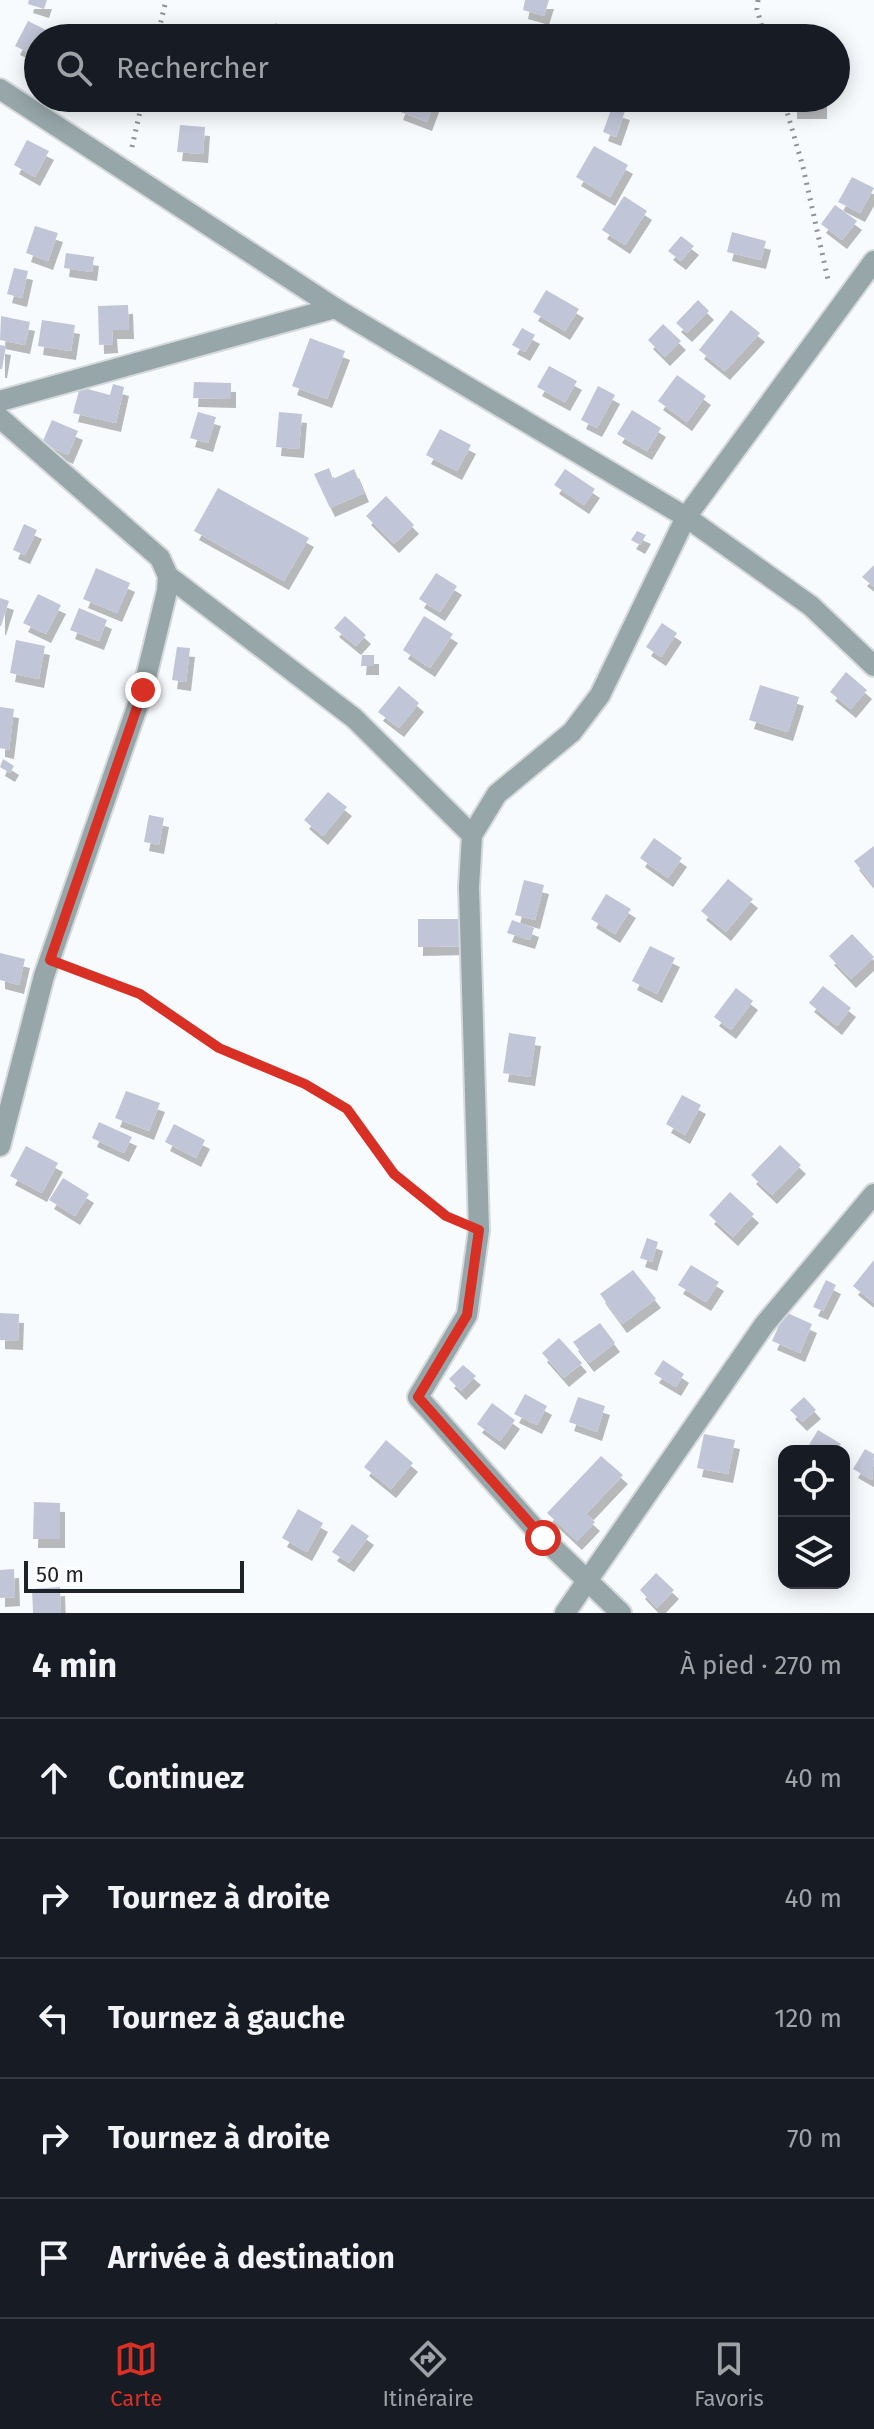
<!DOCTYPE html>
<html lang="fr">
<meta charset="utf-8">
<style>
:root{--surface:#171b24;--page:#242831;--text:#f1f3f6;--muted:#9ea1a6;--line:#363941;--accent:#d93025}
body{margin:0;font-family:"Fira Sans",sans-serif;background:var(--page);color:var(--text)}
.controls{position:absolute;right:24px;bottom:24px;display:grid;overflow:hidden;border-radius:16px;box-shadow:0 4px 20px #0003}
.controls button{width:72px;height:72px;display:grid;place-items:center;padding:0;border:0;border-bottom:2px solid var(--line);background:var(--surface);color:var(--text);font:40px sans-serif}
.scale{position:absolute;left:24px;bottom:20px;width:220px;box-sizing:border-box;padding-left:8px;border:4px solid #1d2428;border-top:0;font-size:22px;line-height:28px;white-space:nowrap;color:#1d2428;-webkit-text-stroke:6px #fff;paint-order:stroke}
.stop{position:absolute;width:24px;height:24px;margin:-18px;border:6px solid #d93025;border-radius:50%;background:#fff}
.stop.end{background:#d93025;border-color:#fff;box-shadow:0 2px 8px #0008}
.list{margin:0;padding:0;list-style:none}
h2{display:flex;justify-content:space-between;align-items:center;height:104px;margin:0;padding:0 32px;font-size:34px}
h2 small{font-size:26px;font-weight:400;color:var(--muted)}
.list li{display:grid;grid-template-columns:52px 1fr auto;gap:24px;align-items:center;box-sizing:border-box;height:120px;padding:0 32px;border-top:2px solid var(--line)}
.list b{display:block;font-size:30px;white-space:nowrap}
.list em{font-size:26px;font-style:normal;color:var(--muted)}
.icon{flex:none;width:44px;height:44px;fill:none;stroke:currentColor;stroke-width:2;stroke-linecap:round;stroke-linejoin:round}
.map{position:relative;flex:none;width:874px;height:1613px;overflow:hidden}
.search{position:absolute;background:var(--surface);box-shadow:0 4px 20px #0003;left:24px;right:24px;top:24px;height:88px;display:flex;align-items:center;gap:20px;box-sizing:border-box;padding:0 28px;border-radius:44px;color:var(--muted);font-size:30px}
.sheet{height:704px;background:var(--surface)}
nav{display:flex;justify-content:space-around;align-items:center;box-sizing:border-box;height:112px;border-top:2px solid var(--line);background:var(--surface);font-size:22px;color:var(--muted)}
nav a{display:grid;justify-items:center;gap:4px}
nav .on{color:var(--accent)}
.map>svg:first-child{display:block}
.building{fill:#c0c5d7;filter:url(#shadow)}
.lines{fill:none;stroke-linecap:round;stroke-linejoin:round}
.minor-casing{stroke:#d5d9dc;stroke-width:24}
.path{stroke:#8e9397;stroke-width:5;stroke-dasharray:2 6;stroke-linecap:butt}
.minor{stroke:#96a6a9;stroke-width:20}
.route{stroke:#d93025;stroke-width:10}
</style>
<div class="map">
<svg width="874" height="1613" viewBox="0 0 874 1613">
<defs>
<filter id="shadow"><feDropShadow dx="5" dy="9" stdDeviation="0" flood-color="#0004"/></filter>
</defs>
<rect width="100%" height="100%" fill="#f8fbfe"/>
<!-- building -->
<g class="building">
<path d="M29 0H47L44 9 28 4Z"/>
<path d="M525 0H549L544 16 523 10Z"/>
<path d="M28 21 62 38H38V57L15 46Z"/>
<path d="M276 23 300 38H266Z"/>
<path d="M373 26 396 33 395 38H369Z"/>
<path d="M403 98H436L427 122 398 111Z"/>
<rect x="792" y="98" width="30" height="12"/>
<path d="M612 107 625 111 616 137 603 132Z"/>
<path d="M180 125 205 127 203 154 177 152Z"/>
<path d="M27 140 49 151 35 177 14 165Z"/>
<path d="M594 146 628 165 610 197 576 177Z"/>
<path d="M852 177 874 188 860 213 838 202Z"/>
<path d="M624 196 647 211 625 245 602 230Z"/>
<path d="M835 205 857 221 842 240 821 224Z"/>
<path d="M35 226 58 233 48 261 26 253Z"/>
<path d="M732 232 766 241 761 260 727 252Z"/>
<path d="M681 236 694 246 681 261 668 251Z"/>
<path d="M66 253 94 257 92 272 64 268Z"/>
<path d="M14 268 28 271 22 298 7 294Z"/>
<path d="M546 290 579 309 565 331 533 312Z"/>
<path d="M698 300 709 311 687 333 676 323Z"/>
<path d="M128 305 129 330H112L113 344 99 345 98 306Z"/>
<path d="M731 310 760 333 725 371 699 350Z"/>
<path d="M1 316 30 322 25 345 0 340Z"/>
<path d="M42 320 75 325 71 351 38 346Z"/>
<path d="M663 324 681 341 665 357 648 340Z"/>
<path d="M522 328 535 335 525 352 512 345Z"/>
<path d="M310 338 345 351 327 399 292 386Z"/>
<path d="M0 345 6 346 2 369H0Z"/>
<path d="M549 366 577 381 565 402 537 387Z"/>
<path d="M677 375 706 396 687 422 658 401Z"/>
<path d="M194 382 231 383V399L193 398Z"/>
<path d="M113 384 124 387 116 423 73 413 80 387 110 395Z"/>
<path d="M598 386 615 395 597 428 581 420Z"/>
<path d="M632 410 661 428 647 451 617 434Z"/>
<path d="M198 412 216 417 208 443 190 438Z"/>
<path d="M279 412 302 414 299 449 276 447Z"/>
<path d="M52 420 78 431 68 455 42 443Z"/>
<path d="M440 429 471 445 457 471 426 455Z"/>
<path d="M329 468 333 479 354 469 364 493 330 508 314 474Z"/>
<path d="M565 469 595 489 584 505 554 485Z"/>
<path d="M218 488 309 538 284 581 194 531Z"/>
<path d="M386 496 414 525 394 544 366 516Z"/>
<path d="M24 524 37 530 25 555 13 550Z"/>
<path d="M637 531 646 535 640 545 631 540Z"/>
<path d="M874 565V587L862 577Z"/>
<path d="M96 568 130 583 117 613 83 599Z"/>
<path d="M436 573 457 586 440 612 419 599Z"/>
<path d="M38 594 61 605 46 634 23 623Z"/>
<path d="M0 598 9 601 1 626H0Z"/>
<path d="M79 608 107 620 99 641 70 630Z"/>
<path d="M345 616 366 635 356 646 334 628Z"/>
<path d="M424 616 453 634 430 668 403 650Z"/>
<path d="M662 623 677 633 661 657 646 647Z"/>
<path d="M16 640 45 646 39 679 10 673Z"/>
<path d="M177 647 190 648 186 682 172 680Z"/>
<path d="M362 655H374V666H361Z"/>
<path d="M846 672 867 690 851 709 830 692Z"/>
<path d="M760 685 799 697 788 732 749 720Z"/>
<path d="M399 686 419 703 399 728 378 712Z"/>
<path d="M0 707 14 709 9 750 0 748Z"/>
<path d="M3 759 14 766 10 773 0 767Z"/>
<path d="M328 792 347 807 323 836 304 820Z"/>
<path d="M149 815 164 818 159 845 144 842Z"/>
<path d="M654 838 682 858 668 878 640 858Z"/>
<path d="M874 846V886L854 861Z"/>
<path d="M728 879 753 899 726 932 701 911Z"/>
<path d="M524 880 544 885 535 920 515 915Z"/>
<path d="M606 894 631 909 615 934 591 919Z"/>
<path d="M418 919H463V946L418 947Z"/>
<path d="M512 920 534 928 530 940 507 933Z"/>
<path d="M852 934 874 957 851 979 829 956Z"/>
<path d="M650 946 675 958 657 994 632 981Z"/>
<path d="M0 953 25 959 19 985 0 980Z"/>
<path d="M823 986 851 1008 837 1026 809 1003Z"/>
<path d="M736 988 753 1001 731 1030 714 1017Z"/>
<path d="M509 1033 536 1037 530 1077 503 1073Z"/>
<path d="M126 1091 160 1103 149 1131 115 1118Z"/>
<path d="M682 1095 701 1105 685 1135 666 1124Z"/>
<path d="M99 1122 132 1137 124 1153 92 1138Z"/>
<path d="M174 1124 205 1140 196 1158 165 1142Z"/>
<path d="M780 1145 801 1165 772 1195 751 1175Z"/>
<path d="M26 1146 58 1163 42 1193 10 1176Z"/>
<path d="M63 1178 89 1194 75 1216 49 1200Z"/>
<path d="M730 1192 754 1214 733 1237 709 1215Z"/>
<path d="M647 1238 658 1242 652 1262 640 1258Z"/>
<path d="M874 1260V1303L853 1286Z"/>
<path d="M691 1265 719 1282 706 1302 678 1285Z"/>
<path d="M633 1270 656 1299 622 1324 600 1294Z"/>
<path d="M826 1280 836 1285 823 1311 813 1307Z"/>
<path d="M785 1312 812 1324 800 1353 772 1341Z"/>
<path d="M0 1313 19 1314 18 1341 0 1340Z"/>
<path d="M600 1323 615 1343 589 1363 573 1342Z"/>
<path d="M559 1338 582 1363 564 1378 542 1353Z"/>
<path d="M663 1360 684 1374 676 1387 654 1374Z"/>
<path d="M463 1365 476 1376 461 1391 449 1379Z"/>
<path d="M525 1394 547 1406 537 1425 514 1414Z"/>
<path d="M578 1397 605 1406 597 1432 569 1422Z"/>
<path d="M804 1397 816 1410 802 1422 790 1410Z"/>
<path d="M492 1403 515 1420 500 1441 477 1424Z"/>
<path d="M818 1430 841 1444 837 1451 806 1450Z"/>
<path d="M704 1434 735 1440 728 1474 697 1468Z"/>
<path d="M386 1440 413 1463 391 1489 364 1467Z"/>
<path d="M865 1449 874 1454 872 1480 853 1469Z"/>
<path d="M601 1456 623 1475 586 1514 595 1522 577 1541 547 1513Z"/>
<path d="M34 1502 60 1503V1539H33Z"/>
<path d="M298 1509 323 1523 307 1552 282 1538Z"/>
<path d="M352 1524 369 1536 349 1563 332 1552Z"/>
<path d="M14 1569 15 1597 0 1598V1570Z"/>
<path d="M656 1573 674 1590 657 1608 640 1590Z"/>
<path d="M60 1587 61 1613H33L32 1589Z"/>
</g>
<g class="lines">
<defs>
<g id="minor">
<path d="M0 89 335 308 686 517 811 606 874 666"/>
<path d="M0 401 335 308"/>
<path d="M0 418 160 558 168 576 167 591 143 690 44 976 0 1146"/>
<path d="M168 576 354 718 472 835"/>
<path d="M565 1613 764 1325 874 1194"/>
<path d="M621 1613 543 1538 418 1397 467 1315 479 1230 469 887 472 835 497 794 572 732 600 695 686 517 874 261"/>
</g>
</defs>
<!-- minor casing -->
<use href="#minor" class="minor-casing"/>
<!-- path -->
<g class="path">
<path d="M758 0 757 9 765 38"/>
<path d="M157 38 166 0"/>
<path d="M783 98 803 167 829 284"/>
<path d="M132 147 143 98"/>
<path d="M70 967 140 994 219 1048 305 1084 347 1109 394 1174 446 1216 455 1219"/>
</g>
<!-- minor -->
<use href="#minor" class="minor"/>
</g>
<g class="lines">
<!-- route -->
<path class="route" d="M143 690 50 960 140 994 219 1048 305 1084 347 1109 394 1174 446 1216 479 1230 467 1315 418 1397 543 1538"/>
</g>
</svg>
<div class="controls">
<button><svg class="icon" aria-label="locate" viewBox="0 0 24 24"><circle cx="12" cy="12" r="6"/><path d="M12 2v4M12 18v4M2 12h4M18 12h4"/></svg></button>
<button><svg class="icon" aria-label="layers" viewBox="0 0 24 24"><path d="M12 4l9 5-9 5-9-5zM3 14l9 5 9-5"/></svg></button>
</div>
<div class="scale">50 m</div>
<div class="stop" style="left:543px;top:1538px"></div>
<div class="stop end" style="left:143px;top:690px"></div>
<div class="search"><svg class="icon" aria-label="search" viewBox="0 0 24 24"><circle cx="10" cy="10" r="6"/><path d="M15 15l6 6"/></svg>Rechercher</div>
</div>
<section class="sheet">
<h2>4 min<small>À pied · 270 m</small></h2>
<ul class="list">
<li><svg class="icon" aria-label="ahead" viewBox="0 0 24 24"><path d="M12 20V5M6 11l6-6 6 6"/></svg><div><b>Continuez</b></div><em>40 m</em></li>
<li><svg class="icon" aria-label="right" viewBox="0 0 24 24"><path d="M7 20v-9h11M14 6l5 5-5 5"/></svg><div><b>Tournez à droite</b></div><em>40 m</em></li>
<li><svg class="icon" aria-label="left" viewBox="0 0 24 24"><path d="M17 20v-9H6M10 6l-5 5 5 5"/></svg><div><b>Tournez à gauche</b></div><em>120 m</em></li>
<li><svg class="icon" aria-label="right" viewBox="0 0 24 24"><path d="M7 20v-9h11M14 6l5 5-5 5"/></svg><div><b>Tournez à droite</b></div><em>70 m</em></li>
<li><svg class="icon" aria-label="arrive" viewBox="0 0 24 24"><path d="M6 21V4h12l-3 4 3 4H6"/></svg><div><b>Arrivée à destination</b></div></li>
</ul>
</section>
<nav>
<a class="on"><svg class="icon" aria-label="map" viewBox="0 0 24 24"><path d="M3 6l6-2 6 2 6-2v14l-6 2-6-2-6 2zM9 4v14M15 6v14"/></svg>Carte</a>
<a><svg class="icon" aria-label="directions" viewBox="0 0 24 24"><path d="M12 3l9 9-9 9-9-9zM9 14v-3h6M13 9l2 2-2 2"/></svg>Itinéraire</a>
<a><svg class="icon" aria-label="saved" viewBox="0 0 24 24"><path d="M7 4h10v16l-5-4-5 4z"/></svg>Favoris</a>
</nav>
